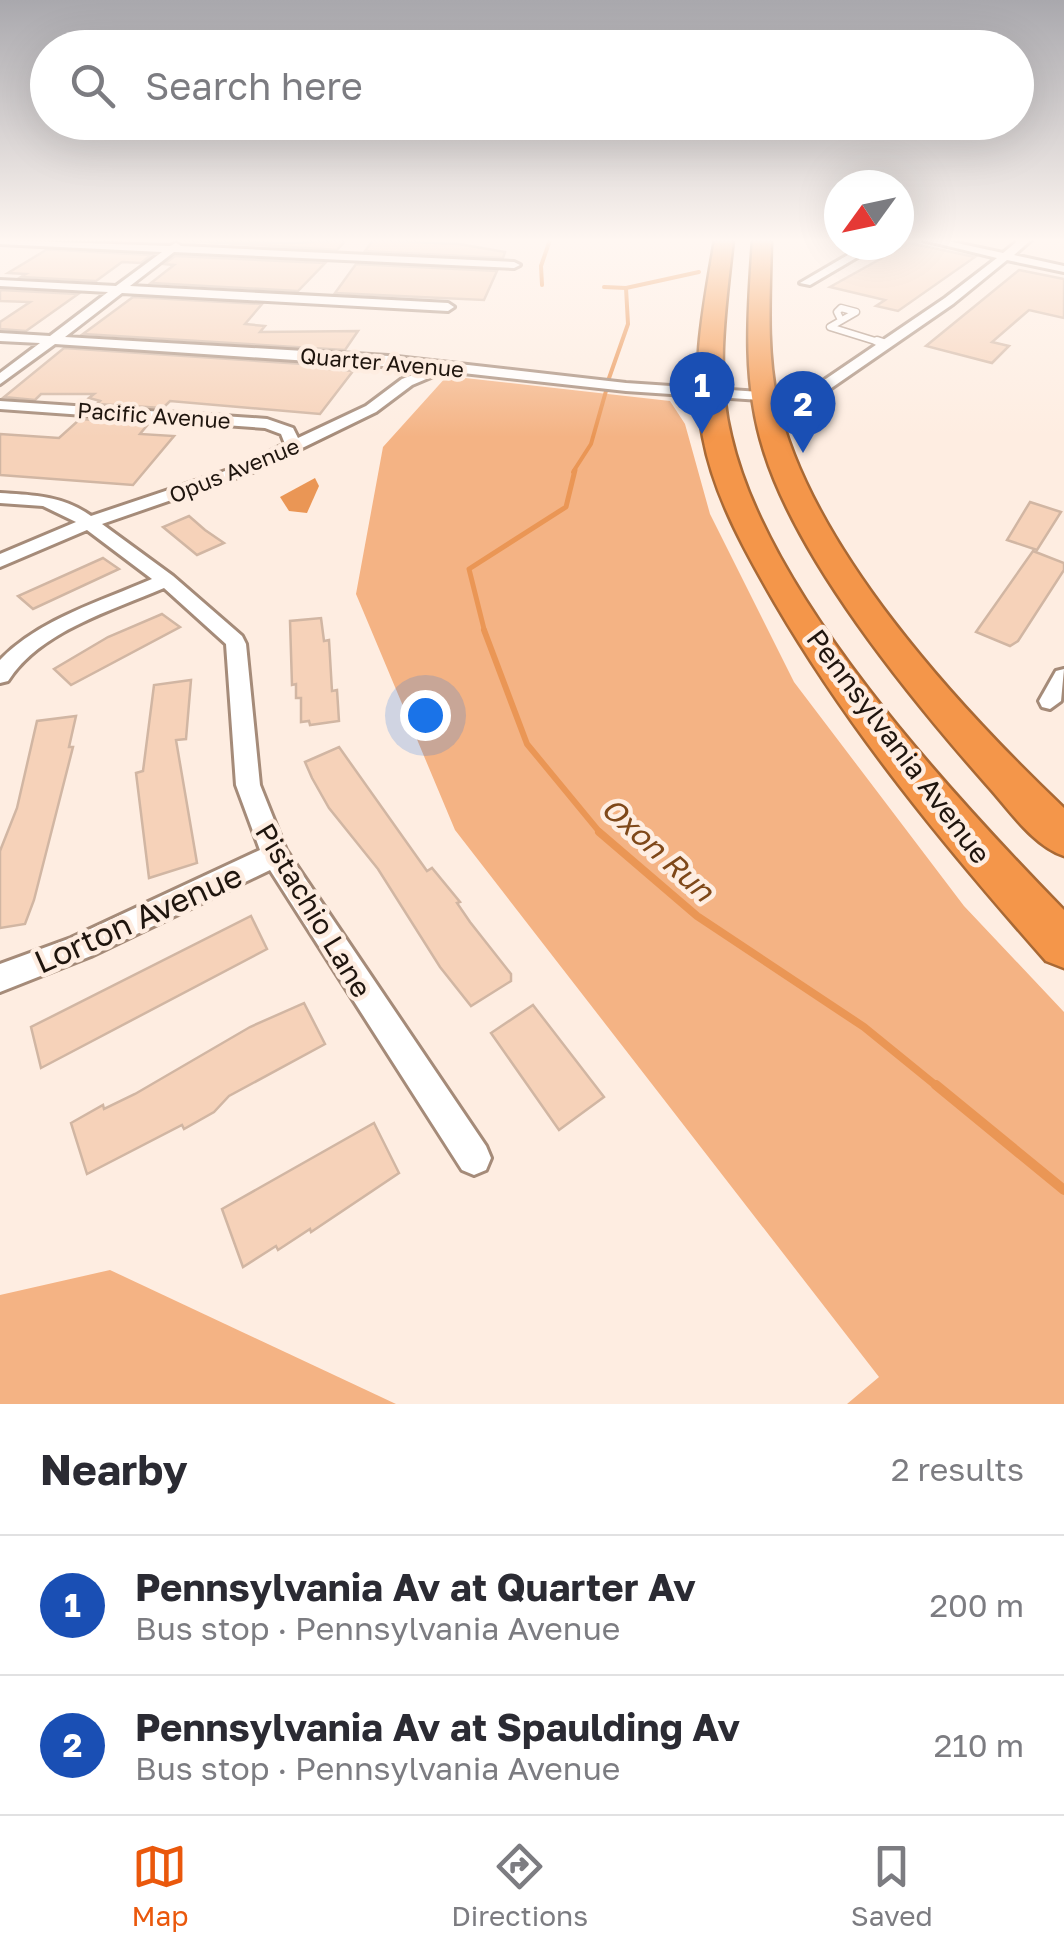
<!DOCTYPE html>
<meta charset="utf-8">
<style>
:root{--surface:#fff;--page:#f2f2f3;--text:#2b2b33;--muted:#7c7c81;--line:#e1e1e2;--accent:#ea580c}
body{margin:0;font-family:"Golos Text",sans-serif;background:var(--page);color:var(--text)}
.compass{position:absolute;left:824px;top:170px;width:90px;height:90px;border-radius:50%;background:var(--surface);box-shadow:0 10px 40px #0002;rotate:237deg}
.you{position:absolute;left:425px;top:715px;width:35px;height:35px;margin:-25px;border:8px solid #fff;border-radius:50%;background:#1a73e8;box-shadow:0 0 0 15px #1a73e833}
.badge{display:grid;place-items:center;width:65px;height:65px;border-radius:50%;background:var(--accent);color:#fff;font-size:32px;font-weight:700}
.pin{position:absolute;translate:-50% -82px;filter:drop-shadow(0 2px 5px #0008)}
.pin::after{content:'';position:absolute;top:52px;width:35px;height:30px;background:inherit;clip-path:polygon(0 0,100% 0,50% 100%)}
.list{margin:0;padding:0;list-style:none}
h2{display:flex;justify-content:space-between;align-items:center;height:130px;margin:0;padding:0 40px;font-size:42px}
h2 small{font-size:32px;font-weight:400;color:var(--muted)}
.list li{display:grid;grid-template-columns:65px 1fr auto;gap:30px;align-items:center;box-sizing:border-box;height:140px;padding:0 40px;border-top:2px solid var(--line)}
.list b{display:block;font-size:38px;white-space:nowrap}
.list p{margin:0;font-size:32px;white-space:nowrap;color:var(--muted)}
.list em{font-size:32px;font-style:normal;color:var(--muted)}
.icon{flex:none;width:55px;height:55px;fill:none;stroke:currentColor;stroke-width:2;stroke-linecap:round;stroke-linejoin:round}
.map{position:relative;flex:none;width:1064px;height:1404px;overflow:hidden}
.search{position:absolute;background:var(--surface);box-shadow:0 10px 40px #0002;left:30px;right:30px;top:30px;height:110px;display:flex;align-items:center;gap:25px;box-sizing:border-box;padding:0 35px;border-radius:55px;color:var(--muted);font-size:38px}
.sheet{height:410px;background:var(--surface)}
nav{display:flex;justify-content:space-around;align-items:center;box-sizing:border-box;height:140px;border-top:2px solid var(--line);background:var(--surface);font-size:28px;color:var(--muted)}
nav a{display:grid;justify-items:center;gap:5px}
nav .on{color:var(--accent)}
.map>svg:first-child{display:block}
.green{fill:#f4b384}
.water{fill:#ea9655}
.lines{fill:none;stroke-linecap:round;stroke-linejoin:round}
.stream-far4{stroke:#ea9655;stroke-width:4}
.stream-far3{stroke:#ea9655;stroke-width:5}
.stream-far2{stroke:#ea9655;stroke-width:6}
.stream-far1{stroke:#ea9655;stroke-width:8}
.stream{stroke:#ea9655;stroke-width:10}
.building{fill:#f6d2b9;stroke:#d1b6a3;stroke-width:2.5}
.lane-far1-casing{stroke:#a58b79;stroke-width:9}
.lane-casing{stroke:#a58b79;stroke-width:11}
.street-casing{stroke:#a58b79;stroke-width:6}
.highway-casing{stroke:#a96935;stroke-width:5}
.lane-far1{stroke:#fff;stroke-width:6}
.lane{stroke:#fff;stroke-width:8}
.street{fill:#fff;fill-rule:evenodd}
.highway{fill:#f4964a;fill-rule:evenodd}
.labels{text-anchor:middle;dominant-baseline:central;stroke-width:9;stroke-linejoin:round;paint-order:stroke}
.far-street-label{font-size:22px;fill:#1f150e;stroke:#feede1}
.street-label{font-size:28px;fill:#1f150e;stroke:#feede1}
.water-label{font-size:30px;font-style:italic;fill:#7f4819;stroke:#feede1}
.near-street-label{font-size:32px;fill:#1f150e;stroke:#feede1}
</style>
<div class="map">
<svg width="1064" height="1404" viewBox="0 0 1064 1404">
<rect width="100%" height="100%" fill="#feede1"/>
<!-- green -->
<g class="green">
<path d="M447 376 670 401 685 424 710 514 794 682 964 906 1064 1012V1404H847L879 1377 455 830 356 594 383 447Z"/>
<path d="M110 1270 396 1404H0V1295Z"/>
</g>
<!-- water -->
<path class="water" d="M315 478 319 486 307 513 289 511 280 497Z"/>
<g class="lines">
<!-- stream-far4 -->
<g class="stream-far4">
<path d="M542 285 541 266 550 240"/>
<path d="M604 287 626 288"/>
<path d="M608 381 628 324 626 288 699 272"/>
<path d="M573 472 591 444 606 391"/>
</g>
<!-- stream-far3 -->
<path class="stream-far3" d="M485 633 469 569 566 507 575 470"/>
<!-- stream-far2 -->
<path class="stream-far2" d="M484 630 527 744 602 835"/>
<!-- stream-far1 -->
<path class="stream-far1" d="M599 832 697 916 864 1027 939 1088"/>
<!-- stream -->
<path class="stream" d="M936 1085 1064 1190"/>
</g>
<!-- building -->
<g class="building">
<path d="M178 240 291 243 346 240 337 250Z"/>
<path d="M373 240 459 244 505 252 503 258 365 251Z"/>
<path d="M909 243 975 257 898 311 876 306 885 300 830 287Z"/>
<path d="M46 250H56L151 255 141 263 122 262 96 281 21 277 26 274 8 273Z"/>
<path d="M175 256 325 263 298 291 151 283 174 265 164 264Z"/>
<path d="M356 264 497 271 484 300 335 293Z"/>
<path d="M1019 270 1064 279V318L1029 310 992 342 1009 346 992 363 926 346Z"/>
<path d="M0 291 1 290 78 294 26 331 0 329V322L30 302 0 301Z"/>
<path d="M133 297 262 304 245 324 265 326 260 332 358 331 345 350 83 334Z"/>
<path d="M64 348 333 366 330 369 353 371 320 414 170 401 163 408 97 404 100 401 89 398 94 394H41L35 400 4 397Z"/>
<path d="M80 419 149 423 140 434 174 436 133 485 0 475V434L59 438Z"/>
<path d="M1030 502 1061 512 1037 550 1007 540Z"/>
<path d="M189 516 205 530 224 543 197 555 163 527Z"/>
<path d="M1033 551 1064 563V570L1018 641 1010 646 976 632Z"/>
<path d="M103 558 119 569 33 609 18 596Z"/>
<path d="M162 614 180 627 71 685 54 669 108 637Z"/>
<path d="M321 618 324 641 329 640 332 691 337 690 339 721 310 725 309 721 301 722V698H296V684L292 685 290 621Z"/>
<path d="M191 680 186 739 176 740 197 863 149 878 136 773 143 771 154 685Z"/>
<path d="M76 716 69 747H73L34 900 25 924 0 928V851L17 808 37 721Z"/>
<path d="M339 747 427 871 432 868 460 902 457 903 470 922 511 974V981L471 1006 440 967 378 869 329 808 312 778 305 762Z"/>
<path d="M251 916 267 949 41 1068 31 1027Z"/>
<path d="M304 1003 325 1044 229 1096 214 1112 184 1129 182 1125 87 1174 71 1123 103 1105 104 1109 135 1094 250 1027Z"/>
<path d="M533 1005 604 1097 559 1130 491 1033Z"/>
<path d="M374 1123 399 1173 311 1232 310 1229 278 1250 276 1246 243 1267 222 1209Z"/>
</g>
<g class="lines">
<defs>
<path id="lane-far1" d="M841 320 837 312 841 308 856 312 830 327 885 344"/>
<path id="lane" d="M877 341 886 344"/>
<g id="street">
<path d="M0 240 170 246 176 243 181 246 514 262 520 265 514 268 174 252 130 286 448 303 454 307 448 311 122 293 65 337 388 356 626 383 790 394 814 387 945 298 997 258 923 240H943L1003 253 1019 240H1031L1014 255 1064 266V272L1007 260 953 304 824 393 790 402 626 391 445 371 412 385 376 412 255 471 102 524 173 576 242 636 246 644 260 785 286 850 486 1146 491 1158 486 1170 474 1175 462 1170 270 870 91 956 0 992V964L71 938 260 850 236 785 226 644 164 588C111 611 40 631 8 681L0 683V660C39 619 102 601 152 579L87 530 0 567V554L76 522 43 506 0 503V493C33 495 64 496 91 516L243 465 285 444 281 434 265 428 0 409V401L267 419 293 428 298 438 366 406 402 379 428 369 55 344 0 384V373L40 343 0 341V333L50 336 108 292 0 286V280L116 286 162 252 0 244Z"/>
<path d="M865 245H878L810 285 800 283Z"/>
<path d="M1064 669 1061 701 1050 709 1042 707 1039 701 1056 671Z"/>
</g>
<g id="highway">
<path d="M715 240H733C726 305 715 372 731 436 768 597 950 793 1064 910V968L1046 961C947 849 851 733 775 603 745 551 714 496 703 437 690 372 704 304 715 240Z"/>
<path d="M753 240H771C770 293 766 349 777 400 809 546 958 707 1064 808V856C1032 845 1009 809 987 785 911 699 798 561 764 451 742 382 748 312 753 240Z"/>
</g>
</defs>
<!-- lane-far1 casing -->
<use href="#lane-far1" class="lane-far1-casing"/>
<!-- lane casing -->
<use href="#lane" class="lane-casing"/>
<!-- street casing -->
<use href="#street" class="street-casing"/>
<!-- highway casing -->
<use href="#highway" class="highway-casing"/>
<!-- lane-far1 -->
<use href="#lane-far1" class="lane-far1"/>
<!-- lane -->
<use href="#lane" class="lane"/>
<!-- street -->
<use href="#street" class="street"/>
<!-- highway -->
<use href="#highway" class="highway"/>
</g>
<!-- sky -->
<linearGradient id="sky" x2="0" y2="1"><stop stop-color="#a9a8ad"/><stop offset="0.55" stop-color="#fff7f2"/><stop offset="1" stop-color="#fff7f2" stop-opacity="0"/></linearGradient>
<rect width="1064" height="437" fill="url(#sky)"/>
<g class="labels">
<!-- far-street labels -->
<g class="far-street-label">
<text transform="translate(382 362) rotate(5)">Quarter Avenue</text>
<text transform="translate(154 415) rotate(4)">Pacific Avenue</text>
<text transform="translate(234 470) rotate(-22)">Opus Avenue</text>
</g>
<!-- street labels -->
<g class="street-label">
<text transform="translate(899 746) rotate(53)">Pennsylvania Avenue</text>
<text transform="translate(314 910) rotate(59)">Pistachio Lane</text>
</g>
<!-- water labels -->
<g class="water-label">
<text transform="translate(658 849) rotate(42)">Oxon Run</text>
</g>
<!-- near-street labels -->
<g class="near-street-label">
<text transform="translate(138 918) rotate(-24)">Lorton Avenue</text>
</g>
</g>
</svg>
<svg class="compass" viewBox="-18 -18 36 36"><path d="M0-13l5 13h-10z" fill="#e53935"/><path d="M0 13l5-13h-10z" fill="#7c7c81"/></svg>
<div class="you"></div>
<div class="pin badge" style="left:702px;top:434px;background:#1a4fb4">1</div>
<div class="pin badge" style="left:803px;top:453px;background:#1a4fb4">2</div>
<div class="search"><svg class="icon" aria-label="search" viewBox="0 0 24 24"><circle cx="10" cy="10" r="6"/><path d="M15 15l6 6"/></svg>Search here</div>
</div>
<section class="sheet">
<h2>Nearby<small>2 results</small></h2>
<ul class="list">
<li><span class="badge" style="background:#1a4fb4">1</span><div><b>Pennsylvania Av at Quarter Av</b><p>Bus stop · Pennsylvania Avenue</p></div><em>200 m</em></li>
<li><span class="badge" style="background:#1a4fb4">2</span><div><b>Pennsylvania Av at Spaulding Av</b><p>Bus stop · Pennsylvania Avenue</p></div><em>210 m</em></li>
</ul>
</section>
<nav>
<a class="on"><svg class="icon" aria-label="map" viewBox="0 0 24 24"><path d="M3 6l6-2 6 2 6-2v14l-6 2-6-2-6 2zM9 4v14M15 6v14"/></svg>Map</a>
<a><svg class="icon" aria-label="directions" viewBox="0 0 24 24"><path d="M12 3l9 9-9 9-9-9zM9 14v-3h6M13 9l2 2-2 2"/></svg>Directions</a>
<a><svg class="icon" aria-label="saved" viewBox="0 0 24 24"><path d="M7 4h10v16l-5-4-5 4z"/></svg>Saved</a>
</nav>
